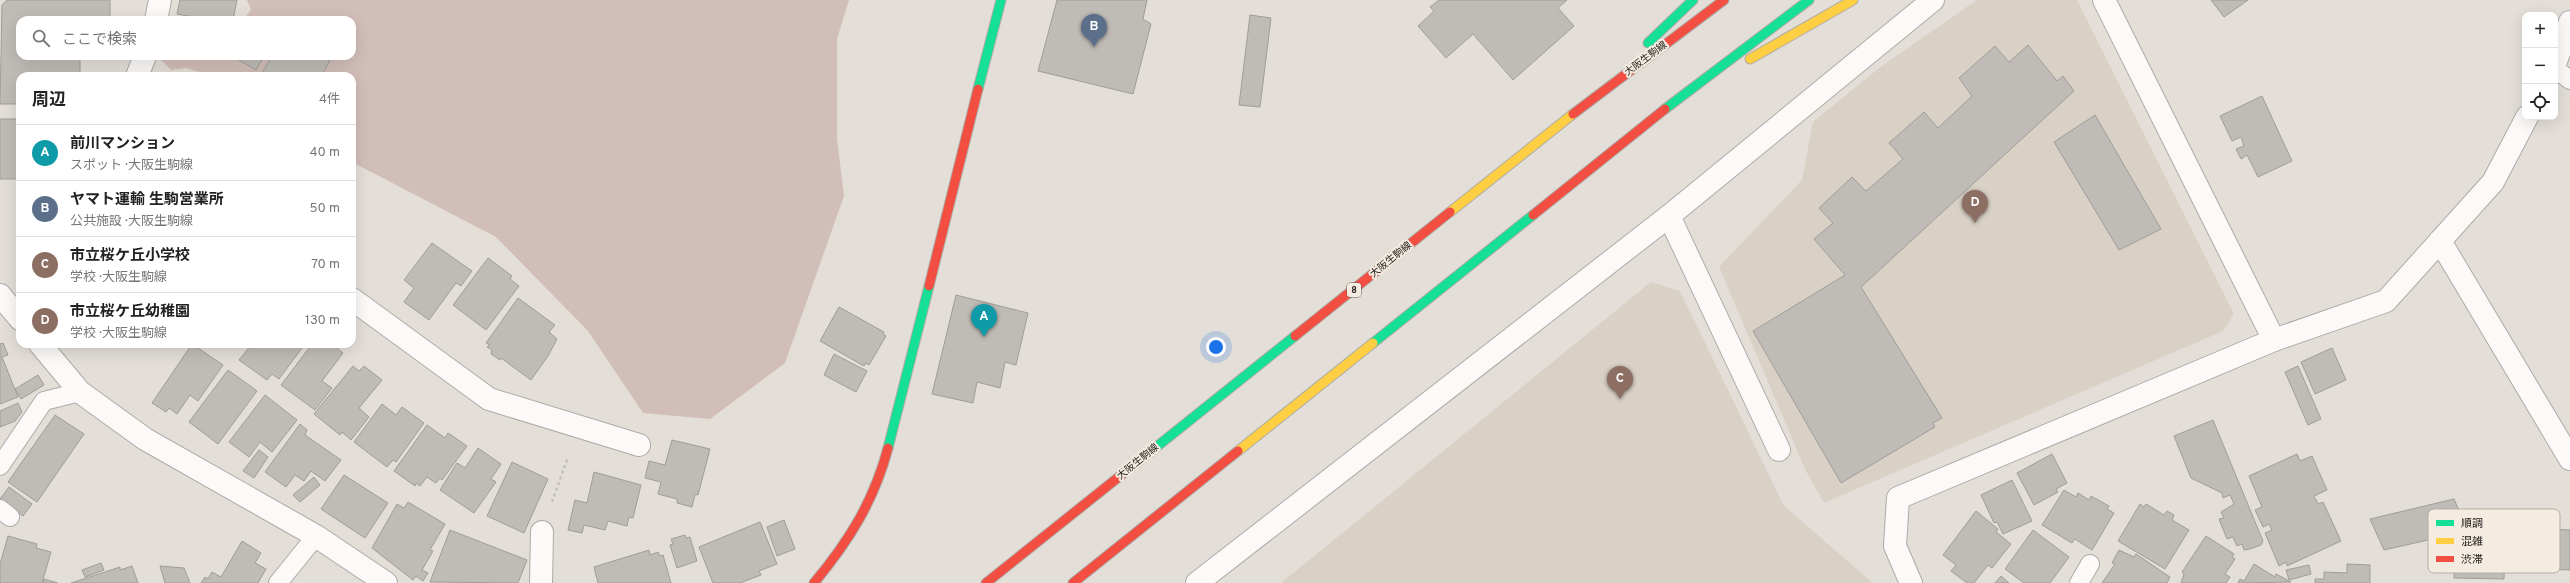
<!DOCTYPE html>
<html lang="ja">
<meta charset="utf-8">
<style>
:root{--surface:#fff;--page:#f6f6f6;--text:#222;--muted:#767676;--line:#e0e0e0;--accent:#65615c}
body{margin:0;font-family:Overpass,"Noto Sans JP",sans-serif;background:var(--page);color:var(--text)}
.controls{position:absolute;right:12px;top:12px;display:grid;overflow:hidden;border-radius:8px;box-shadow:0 4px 16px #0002}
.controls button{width:36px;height:36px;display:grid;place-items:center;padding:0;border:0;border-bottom:1px solid var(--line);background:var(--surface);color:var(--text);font:20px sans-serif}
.you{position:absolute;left:1216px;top:347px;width:14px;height:14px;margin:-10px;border:3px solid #fff;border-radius:50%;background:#1a73e8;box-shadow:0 0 0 6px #1a73e833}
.badge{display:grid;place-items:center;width:26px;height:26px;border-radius:50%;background:var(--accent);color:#fff;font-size:13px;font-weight:700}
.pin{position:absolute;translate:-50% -33px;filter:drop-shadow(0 1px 2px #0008)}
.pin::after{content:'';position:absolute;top:21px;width:14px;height:12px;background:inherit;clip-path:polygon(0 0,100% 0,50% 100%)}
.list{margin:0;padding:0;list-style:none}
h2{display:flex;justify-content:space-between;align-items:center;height:52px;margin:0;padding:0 16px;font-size:17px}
h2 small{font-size:13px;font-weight:400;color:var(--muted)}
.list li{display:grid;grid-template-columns:26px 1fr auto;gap:12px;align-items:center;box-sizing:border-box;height:56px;padding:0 16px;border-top:1px solid var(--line)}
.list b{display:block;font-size:15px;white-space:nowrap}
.list p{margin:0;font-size:13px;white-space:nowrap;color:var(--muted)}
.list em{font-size:13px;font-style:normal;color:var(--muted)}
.icon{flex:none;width:22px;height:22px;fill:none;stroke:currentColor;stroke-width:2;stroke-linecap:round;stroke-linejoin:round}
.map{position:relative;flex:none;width:2570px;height:583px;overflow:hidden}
.search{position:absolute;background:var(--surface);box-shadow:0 4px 16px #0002;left:16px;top:16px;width:340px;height:44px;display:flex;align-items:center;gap:10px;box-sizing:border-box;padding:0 14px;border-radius:12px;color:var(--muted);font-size:15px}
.panel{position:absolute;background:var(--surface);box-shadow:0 4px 16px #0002;left:16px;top:72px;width:340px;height:276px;border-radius:12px}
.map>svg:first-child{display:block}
.built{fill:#dad1c6}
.green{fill:#d2beb8}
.building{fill:#bfbbb6;stroke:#a09d98}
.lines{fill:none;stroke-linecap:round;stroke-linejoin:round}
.lane-casing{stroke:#aeaba6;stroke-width:20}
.street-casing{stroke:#aeaba6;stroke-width:24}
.fast-casing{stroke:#aeaba6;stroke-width:11}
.slow-casing{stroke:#aeaba6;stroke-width:11}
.jam-casing{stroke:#aeaba6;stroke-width:11}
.path{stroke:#c2bfbd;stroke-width:2.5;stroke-dasharray:3 3;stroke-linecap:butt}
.lane{stroke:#fbfaf9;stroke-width:18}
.street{stroke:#fbfaf9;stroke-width:22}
.fast{stroke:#16e098;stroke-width:9}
.slow{stroke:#ffcf43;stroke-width:9}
.jam{stroke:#f24e42;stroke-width:9}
.labels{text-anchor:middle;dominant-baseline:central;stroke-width:4;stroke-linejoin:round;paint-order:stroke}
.shield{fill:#f4ebe1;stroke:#605b56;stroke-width:1}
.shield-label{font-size:9px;font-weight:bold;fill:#211d1a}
.street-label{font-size:10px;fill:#211d1a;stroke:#f4ebe1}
.key{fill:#f4ebe1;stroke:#b5ada5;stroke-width:1}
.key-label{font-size:11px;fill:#211d1a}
</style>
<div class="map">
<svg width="2570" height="583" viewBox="0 0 2570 583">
<rect width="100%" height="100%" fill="#e3ded8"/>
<!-- built -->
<g class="built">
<path d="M1977 0H2077L2234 314 2223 331 1824 503 1806 471 1719 267 1802 180 1813 122 1879 68Z"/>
<path d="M1651 282 1680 291 1784 506 1873 583H1281Z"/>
</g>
<!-- green -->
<path class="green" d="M247 0H849L837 39V139L844 196 785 363 710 419 643 413 588 331 496 237 352 162V76H213L186 68 171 70 161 60 162 56H352V20H243L251 10Z"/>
<!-- building -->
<g class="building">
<path d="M7 0H110V20H20V56H80V76H20V104H0L2 5Z"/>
<path d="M180 0H237L233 20H209L177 14Z"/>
<path d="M1057 0H1147L1143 19 1151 24 1133 94 1038 71Z"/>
<path d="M1439 0H1567L1558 8 1574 26 1513 80 1473 34 1446 58 1418 26 1434 11 1430 7Z"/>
<path d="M2211 0H2248L2224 17Z"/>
<path d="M1250 15 1271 18 1260 107 1239 105Z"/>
<path d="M2028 45 2057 81 2063 76 2074 91 1861 287 1942 418 1933 423 1935 427 1841 483 1753 331 1845 275 1814 239 1833 223 1819 208 1852 177 1866 191 1903 159 1889 143 1924 112 1938 128 1972 96 1959 78 1995 46 2009 62Z"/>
<path d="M241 56H264L256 70 239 60Z"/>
<path d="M272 56H321L330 61 321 76H263L261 75Z"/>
<path d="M2262 96 2292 161 2258 177 2247 155 2241 159 2236 149 2244 146 2241 137 2232 141 2220 116Z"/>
<path d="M2095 115 2161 229 2119 250 2054 142Z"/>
<rect x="0" y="119" width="20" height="60"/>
<path d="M432 243 472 271 461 286 456 283 429 320 404 302 414 288 404 280Z"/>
<path d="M488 258 512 276 510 279 519 286 486 330 453 305Z"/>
<path d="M956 295 1028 313 1016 365 1005 362 1000 388 977 382 973 403 932 394Z"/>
<path d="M518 298 555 325 549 332 557 339 548 356 531 380 501 358 500 360 491 354 492 350 487 347 490 345 486 343Z"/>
<path d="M839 307 884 332 883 334 886 336 869 365 866 363 864 366 820 341Z"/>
<path d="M3 343 8 355 2 357 18 397 0 404V344Z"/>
<path d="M192 344 223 365 198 401 190 395 177 414 169 408 166 412 152 403Z"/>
<path d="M252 344H305L279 379 272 374 267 380 239 360Z"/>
<path d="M312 344H332L343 353 322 381 332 388 315 410 281 385Z"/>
<path d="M2332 348 2346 380 2315 394 2301 362Z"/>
<path d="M834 354 867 371 856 392 824 375Z"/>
<path d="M353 366 359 371 364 366 382 380 359 408 369 417 351 440 342 432 340 435 314 414Z"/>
<path d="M2298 366 2321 419 2308 425 2285 372Z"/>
<path d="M228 370 257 391 218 444 189 422Z"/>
<path d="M38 375 44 385 21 399 15 389Z"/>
<path d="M265 395 297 420 272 452 260 442 249 457 229 442Z"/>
<path d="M18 403 22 412 15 421 0 427V411Z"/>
<path d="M382 404 396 415 402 407 424 423 396 462 393 460 387 467 354 442Z"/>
<path d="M55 415 84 434 37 502 8 482Z"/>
<path d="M2213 420 2263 541 2261 545 2250 549 2244 550 2242 544 2237 546 2233 537 2227 539 2219 519 2224 518 2221 512 2234 504 2230 495 2223 498 2222 493 2191 478 2174 436Z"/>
<path d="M300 424 307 430 305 435 341 460 325 481 311 471 304 481 295 475 286 487 265 472Z"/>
<path d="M427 425 445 438 448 433 467 446 442 480 440 478 436 483 427 477 420 486 416 483 415 486 394 471Z"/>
<path d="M672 440 710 449 698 495 695 494 692 507 677 503V499L658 494 661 482 645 478 649 461 665 465Z"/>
<path d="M478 448 501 464 491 479 496 482 474 513 440 490 457 463 465 468Z"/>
<path d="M259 450 268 457 254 478 243 471Z"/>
<path d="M2052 454 2067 483 2056 489 2058 492 2034 505 2017 473Z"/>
<path d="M2297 454 2300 461 2312 456 2327 490 2314 496 2318 504 2323 502 2341 541 2287 566 2286 562 2279 566 2265 533 2272 530 2269 524 2263 527 2255 510 2262 507 2249 476Z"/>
<path d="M512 462 548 479 524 533 487 516Z"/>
<path d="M594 472 641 485 633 518 629 517 627 526 608 521 605 530 584 525 582 533 568 530 575 500 587 503Z"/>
<path d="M344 475 388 503 365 538 321 509Z"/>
<path d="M314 477 320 485 300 502 293 495Z"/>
<path d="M2012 480 2032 521 2003 534 1997 522 1994 523 1981 495Z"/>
<path d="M9 487 32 504 23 516 0 499Z"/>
<path d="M2064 490 2076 497 2078 493 2089 500 2091 496 2109 506 2107 509 2114 513 2092 550 2075 539 2072 543 2042 525Z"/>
<path d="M2454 499 2468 531 2384 550 2370 519Z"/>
<path d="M408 502 445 524 430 550 433 551 422 570 428 573 423 581 416 576 413 580 372 548 397 504 404 508Z"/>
<path d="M2140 504 2144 507 2146 504 2164 515 2167 511 2174 515 2172 520 2189 530 2165 569 2118 541Z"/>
<path d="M1976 511 1998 529 1996 532 2011 544 1992 568 1988 565 1974 583H1967L1951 571 1956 565 1943 555Z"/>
<path d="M784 520 795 549 777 556 767 527Z"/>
<path d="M760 522 777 564 759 571 761 575 740 583H713L699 547Z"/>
<path d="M2517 528 2570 530V570L2542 569 2541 563 2515 562Z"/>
<path d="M450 530 527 560 518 583 430 582Z"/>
<path d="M2033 530 2069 557 2050 583H2024L2005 569Z"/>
<path d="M2480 532 2501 533V538H2505L2504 579 2454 578V572H2436V544L2467 545V540L2480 541Z"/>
<path d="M685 535 686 538 690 537 697 561 677 568 670 545 673 544 671 539Z"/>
<path d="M8 536 37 544 36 548 51 552 42 583H0V564Z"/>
<path d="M2206 536 2234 554 2232 557 2235 559 2225 574 2230 577 2226 583H2181L2184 574 2182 572Z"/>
<path d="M242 541 261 553 255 563 266 569 258 583H201L205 577 208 579 212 572 221 577Z"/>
<path d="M649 550 650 555 658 552 660 556 663 555 671 583H598L594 567Z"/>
<path d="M2119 550 2134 557 2136 554 2170 577 2167 583H2102L2115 564 2112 563Z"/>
<path d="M101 563 104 570 85 577 82 570Z"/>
<path d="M2254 564 2275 577 2276 574 2291 582 2238 583 2240 579 2244 581Z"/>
<path d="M2347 564 2370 565V583H2315V579H2324V572L2347 573Z"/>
<path d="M2309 565 2311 574 2289 580 2286 570Z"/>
<path d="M132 566 138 583H71L120 567V570Z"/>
<path d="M160 566 184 568 190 583H165Z"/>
<path d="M2001 576 2009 583H1995Z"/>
<path d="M44 579 58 583H43Z"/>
</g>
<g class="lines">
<defs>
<g id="lane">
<path d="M2555 69 2570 80"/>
<path d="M0 466 44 401 80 392"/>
<path d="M0 509 10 517"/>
<path d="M278 583 316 536"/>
<path d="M2079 583 2090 564"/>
</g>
<g id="street">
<path d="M2104 0 2274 340"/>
<path d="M156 20 160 0"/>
<path d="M2555 64 2570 22"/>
<path d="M137 76 145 56"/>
<path d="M1669 216 1933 0"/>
<path d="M2440 241 2570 459"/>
<path d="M0 295 20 319"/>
<path d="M352 299 489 399 639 445"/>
<path d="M40 344 80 392 145 439 316 536 386 583"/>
<path d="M541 583 542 532"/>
<path d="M1197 583 1669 216 1779 450"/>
<path d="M1911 583 1895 546 1898 498 2274 340 2386 301 2493 182 2527 117"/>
</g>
<g id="fast">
<path d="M1648 43 1693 0"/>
<path d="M978 89 1001 0"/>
<path d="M1665 109 1809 0"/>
<path d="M1373 343 1533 215"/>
<path d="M888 448 929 286"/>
<path d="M1145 456 1295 336"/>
</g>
<g id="slow">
<path d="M1750 59 1853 0"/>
<path d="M1450 212 1573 114"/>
<path d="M1238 451 1373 343"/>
</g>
<g id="jam">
<path d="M1573 114 1724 0"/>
<path d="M1533 215 1665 109"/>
<path d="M929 286 978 89"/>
<path d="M1295 336 1450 212"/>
<path d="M814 583C849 541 874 501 888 448"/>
<path d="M986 583 1145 456"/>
<path d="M1073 583 1238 451"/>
</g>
</defs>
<!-- lane casing -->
<use href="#lane" class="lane-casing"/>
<!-- street casing -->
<use href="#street" class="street-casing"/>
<!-- fast casing -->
<use href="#fast" class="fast-casing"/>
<!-- slow casing -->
<use href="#slow" class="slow-casing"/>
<!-- jam casing -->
<use href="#jam" class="jam-casing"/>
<!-- path -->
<path class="path" d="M552 502 568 457"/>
<!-- lane -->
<use href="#lane" class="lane"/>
<!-- street -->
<use href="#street" class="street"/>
<!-- fast -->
<use href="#fast" class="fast"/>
<!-- slow -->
<use href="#slow" class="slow"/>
<!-- jam -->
<use href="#jam" class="jam"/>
</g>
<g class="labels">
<!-- shield labels -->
<rect class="shield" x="1347" y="283" width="14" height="14" rx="3"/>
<g class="shield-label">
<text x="1354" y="290">8</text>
</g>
<!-- street labels -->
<g class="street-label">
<text transform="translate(1646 59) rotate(-37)">大阪生駒線</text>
<text transform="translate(1391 260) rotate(-39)">大阪生駒線</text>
<text transform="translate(1138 462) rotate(-39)">大阪生駒線</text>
</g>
</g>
<!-- legend -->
<rect x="2428" y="509" width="132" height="64" rx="6" class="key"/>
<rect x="2436" y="520" width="18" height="6" fill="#16e098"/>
<rect x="2436" y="538" width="18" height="6" fill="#ffcf43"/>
<rect x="2436" y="556" width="18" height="6" fill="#f24e42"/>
<g class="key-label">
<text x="2461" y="527">順調</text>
<text x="2461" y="545">混雑</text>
<text x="2461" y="563">渋滞</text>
</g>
</svg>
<div class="controls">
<button>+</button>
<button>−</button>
<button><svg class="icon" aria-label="locate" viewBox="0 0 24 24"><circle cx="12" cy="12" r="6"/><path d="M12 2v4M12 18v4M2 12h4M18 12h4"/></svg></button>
</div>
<div class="you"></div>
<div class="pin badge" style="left:984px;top:337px;background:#0f9aa8">A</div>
<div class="pin badge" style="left:1094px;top:47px;background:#5c6f8a">B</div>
<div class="pin badge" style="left:1620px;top:399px;background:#8d6e63">C</div>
<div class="pin badge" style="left:1975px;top:223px;background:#8d6e63">D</div>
<div class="search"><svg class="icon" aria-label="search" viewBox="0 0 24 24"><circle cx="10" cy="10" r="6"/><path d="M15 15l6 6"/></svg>ここで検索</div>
<section class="panel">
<h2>周辺<small>4件</small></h2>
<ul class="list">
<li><span class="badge" style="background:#0f9aa8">A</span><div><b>前川マンション</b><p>スポット · 大阪生駒線</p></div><em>40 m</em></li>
<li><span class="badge" style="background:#5c6f8a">B</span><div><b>ヤマト運輸 生駒営業所</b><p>公共施設 · 大阪生駒線</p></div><em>50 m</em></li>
<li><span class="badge" style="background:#8d6e63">C</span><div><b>市立桜ケ丘小学校</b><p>学校 · 大阪生駒線</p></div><em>70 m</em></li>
<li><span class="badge" style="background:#8d6e63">D</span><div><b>市立桜ケ丘幼稚園</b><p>学校 · 大阪生駒線</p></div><em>130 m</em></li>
</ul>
</section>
</div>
